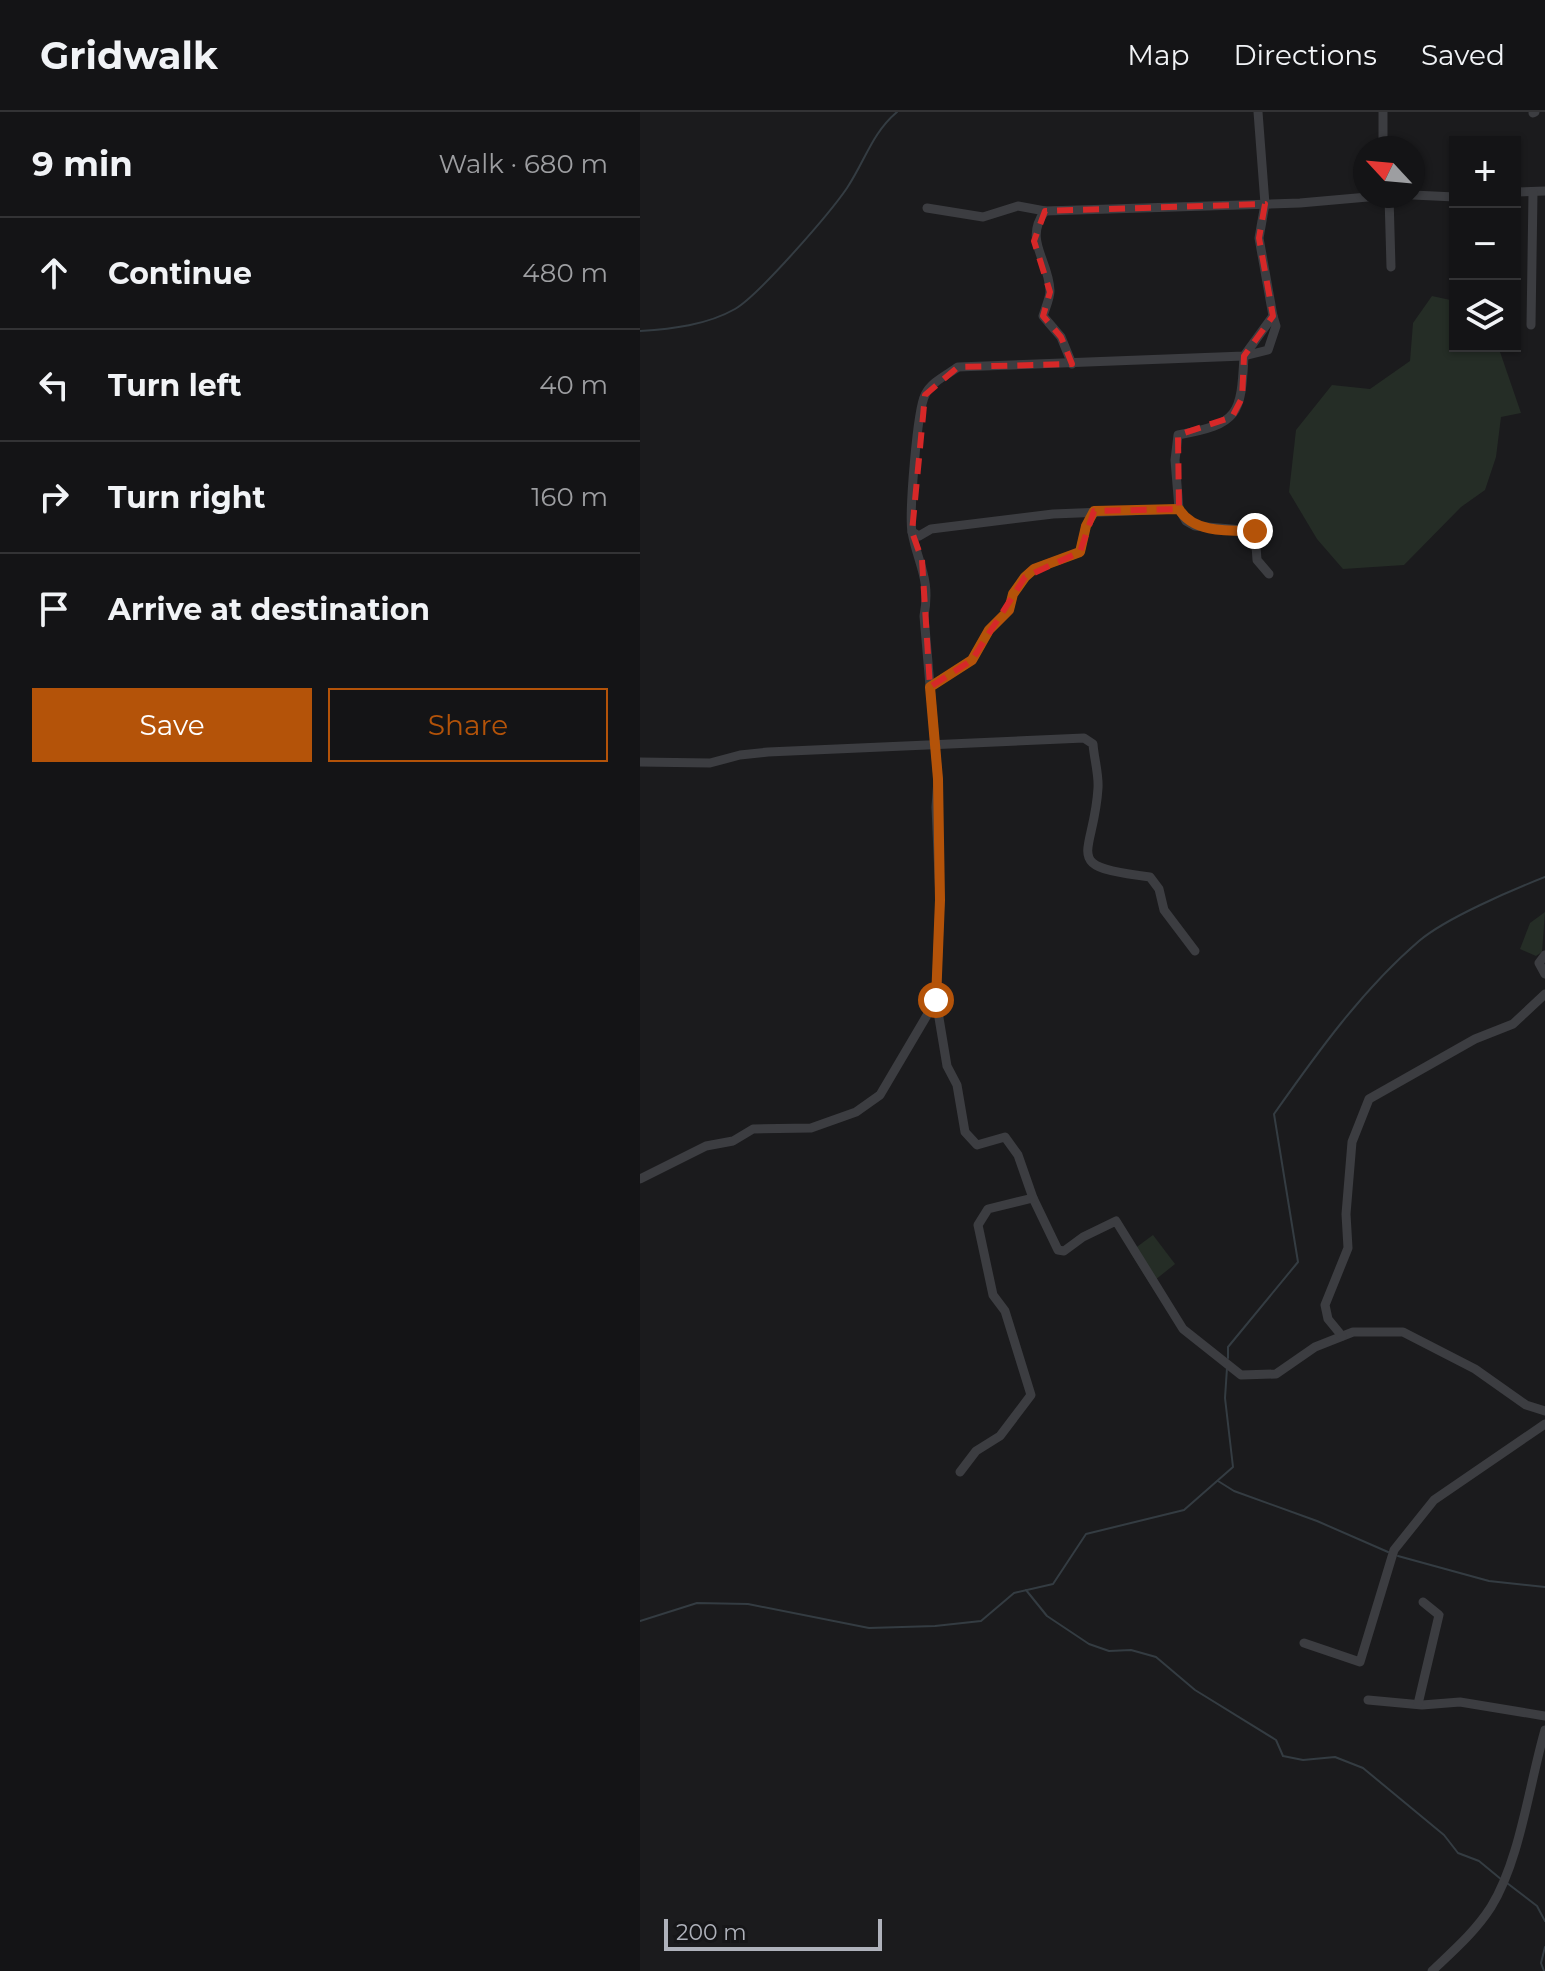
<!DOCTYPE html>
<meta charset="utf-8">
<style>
:root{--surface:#141416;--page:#212123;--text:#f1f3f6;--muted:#9d9ea1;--line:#333335;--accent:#b45309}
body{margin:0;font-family:Montserrat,sans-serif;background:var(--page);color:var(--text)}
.controls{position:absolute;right:24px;top:24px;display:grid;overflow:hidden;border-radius:0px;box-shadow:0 2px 6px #0004}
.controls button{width:72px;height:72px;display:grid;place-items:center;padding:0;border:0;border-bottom:2px solid var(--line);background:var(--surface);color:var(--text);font:40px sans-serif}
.compass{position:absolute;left:713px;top:24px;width:72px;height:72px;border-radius:50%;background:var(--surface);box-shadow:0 2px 6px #0004;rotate:296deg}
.scale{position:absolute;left:24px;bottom:20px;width:218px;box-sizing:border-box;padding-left:8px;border:4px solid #afb2bb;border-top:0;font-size:22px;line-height:28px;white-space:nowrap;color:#afb2bb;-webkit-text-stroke:6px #161618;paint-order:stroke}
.stop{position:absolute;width:24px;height:24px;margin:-18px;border:6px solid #b45309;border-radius:50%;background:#fff}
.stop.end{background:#b45309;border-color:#fff;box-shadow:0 2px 8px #0008}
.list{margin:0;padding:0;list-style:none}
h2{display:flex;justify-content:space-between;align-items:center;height:104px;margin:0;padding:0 32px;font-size:34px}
h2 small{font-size:26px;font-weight:400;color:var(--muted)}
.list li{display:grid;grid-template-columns:52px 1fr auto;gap:24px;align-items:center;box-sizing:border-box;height:112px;padding:0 32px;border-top:2px solid var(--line)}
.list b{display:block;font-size:30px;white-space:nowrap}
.list em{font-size:26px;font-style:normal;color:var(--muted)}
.actions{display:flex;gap:16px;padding:24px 32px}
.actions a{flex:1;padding:18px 0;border:2px solid var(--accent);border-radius:0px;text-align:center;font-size:28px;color:var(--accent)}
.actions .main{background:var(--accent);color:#fff}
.icon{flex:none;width:44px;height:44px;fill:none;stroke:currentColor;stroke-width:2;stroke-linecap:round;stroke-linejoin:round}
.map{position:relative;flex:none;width:905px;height:1859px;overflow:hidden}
header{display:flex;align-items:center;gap:48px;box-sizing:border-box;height:112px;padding:0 40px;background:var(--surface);border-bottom:2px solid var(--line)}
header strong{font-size:38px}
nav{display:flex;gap:44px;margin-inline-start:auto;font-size:28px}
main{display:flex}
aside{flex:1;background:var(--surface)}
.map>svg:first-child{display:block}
.green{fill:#252d26}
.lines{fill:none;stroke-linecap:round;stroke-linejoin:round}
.stream{stroke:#343c42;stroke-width:2}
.minor{stroke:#3c3d41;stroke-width:9}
.route{stroke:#b45309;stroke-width:10}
.marked{fill:none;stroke:#d62828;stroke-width:6;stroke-dasharray:16 10;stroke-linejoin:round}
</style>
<header>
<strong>Gridwalk</strong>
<nav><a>Map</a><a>Directions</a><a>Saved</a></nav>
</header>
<main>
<aside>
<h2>9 min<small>Walk · 680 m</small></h2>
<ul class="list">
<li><svg class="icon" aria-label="ahead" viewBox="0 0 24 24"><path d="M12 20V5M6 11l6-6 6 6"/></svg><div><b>Continue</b></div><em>480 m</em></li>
<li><svg class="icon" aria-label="left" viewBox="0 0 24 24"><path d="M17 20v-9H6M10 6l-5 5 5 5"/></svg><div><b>Turn left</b></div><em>40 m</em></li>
<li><svg class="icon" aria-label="right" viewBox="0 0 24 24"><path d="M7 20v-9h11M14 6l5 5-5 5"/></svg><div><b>Turn right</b></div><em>160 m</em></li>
<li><svg class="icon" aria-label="arrive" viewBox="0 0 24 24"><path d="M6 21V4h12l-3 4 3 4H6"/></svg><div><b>Arrive at destination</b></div></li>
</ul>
<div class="actions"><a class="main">Save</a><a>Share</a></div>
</aside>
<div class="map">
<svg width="905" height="1859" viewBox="0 0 905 1859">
<rect width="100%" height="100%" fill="#1b1b1d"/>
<!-- green -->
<g class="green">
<path d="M792 184 815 189V234H858L881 301 861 305 856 345 845 378 821 395 764 453 703 457 677 427 649 380 656 318 692 273 730 277 770 249 773 211Z"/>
<path d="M905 800 902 840 896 844 880 837 890 811Z"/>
<path d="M513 1123 535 1152 510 1172 490 1140Z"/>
</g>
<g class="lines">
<!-- stream -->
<g class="stream">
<path d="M0 219C32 217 67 213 95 197 119 183 190 101 207 76 225 49 232 21 257 0"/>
<path d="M588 1246V1235L658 1150 634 1002C677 941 722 878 779 829 806 806 872 778 905 765"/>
<path d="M578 1369 594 1379 677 1409 748 1440"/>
<path d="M758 1444 849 1469 905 1475"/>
<path d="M386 1478 407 1504 449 1532 469 1539 491 1538 516 1545 555 1578 636 1628 643 1644 663 1648 695 1645 723 1656 804 1723 818 1741 839 1749 862 1768"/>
<path d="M0 1509 57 1491 108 1492 229 1516 295 1514 341 1509 374 1481 413 1472 446 1422 544 1398 593 1355 585 1286 587 1256"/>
<path d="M867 1771 897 1794 905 1809"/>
<path d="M904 1859 901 1851 905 1835"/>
</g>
<!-- minor -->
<g class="minor">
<path d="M743 0V36"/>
<path d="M893 1 895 0"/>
<path d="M875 80 905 79"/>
<path d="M773 83 815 85"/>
<path d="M749 84 751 155"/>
<path d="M287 96 343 105 378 94 405 99 660 91 739 84"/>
<path d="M405 99C383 129 409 147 410 179 410 186 405 197 403 204L421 225 432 252"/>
<path d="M891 213 893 81"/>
<path d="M539 397 535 348 538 323C599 312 601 303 604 244L628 238 636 214 633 204"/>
<path d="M272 420 279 424 291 417 413 402 539 397 546 409 555 414 615 419 617 448 629 462"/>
<path d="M290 575 332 548 349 518 369 498 373 482 385 465 394 457 440 440 446 414 454 399"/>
<path d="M0 650 70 651 100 643 128 640 444 626 453 632C454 646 459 663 458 676 454 745 418 754 510 765L519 777 524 798 555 839"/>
<path d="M905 843 899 851 905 862"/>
<path d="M0 1067 66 1034 93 1029 113 1017 171 1016 216 1000 240 983 296 888"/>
<path d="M393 1086 418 1138 424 1139 443 1125 476 1109 543 1217 601 1263 636 1262 675 1235 713 1220H763L835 1257 886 1293 905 1299"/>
<path d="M702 1224 688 1207 685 1193 708 1136 706 1102 712 1030 729 987 835 927 873 912 905 882"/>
<path d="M320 1360 336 1339 360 1324 391 1283 365 1199 353 1183 338 1113 348 1097 393 1086 378 1043 365 1025 337 1033 325 1020 317 973 307 954 296 888 300 788 296 695 298 667 284 504C291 466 278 453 272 420 269 401 277 299 285 283 291 270 307 263 318 255L604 244 633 204 619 126 625 92 618 0"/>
<path d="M664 1531 720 1550 754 1438 794 1388 905 1312"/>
<path d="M728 1588 782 1593 820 1590 905 1604"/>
<path d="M778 1592 799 1503 783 1490"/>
<path d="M792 1859C813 1839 835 1820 851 1795 880 1748 889 1673 905 1618"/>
</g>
</g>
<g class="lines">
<!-- route -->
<path class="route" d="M296 888 300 788 298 667 290 575 332 548 349 518 369 498 373 482 385 465 394 457 440 440 446 414 454 399 539 397C553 421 588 419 615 419"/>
</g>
<!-- marked area -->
<path class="marked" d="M625 92 619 126 633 204 604 244 602 286 592 305 538 323 539 397 454 399 440 440 385 465 332 548 290 575 282 448 272 420 285 283 318 255 432 252 421 225 403 204 410 180 394 129 405 99Z"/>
</svg>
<div class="controls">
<button>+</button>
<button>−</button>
<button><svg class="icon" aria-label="layers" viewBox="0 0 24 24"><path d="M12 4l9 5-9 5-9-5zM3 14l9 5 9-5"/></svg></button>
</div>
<svg class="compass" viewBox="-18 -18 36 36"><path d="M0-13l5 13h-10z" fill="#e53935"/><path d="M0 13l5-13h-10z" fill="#9d9ea1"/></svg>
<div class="scale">200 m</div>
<div class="stop" style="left:296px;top:888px"></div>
<div class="stop end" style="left:615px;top:419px"></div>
</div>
</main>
